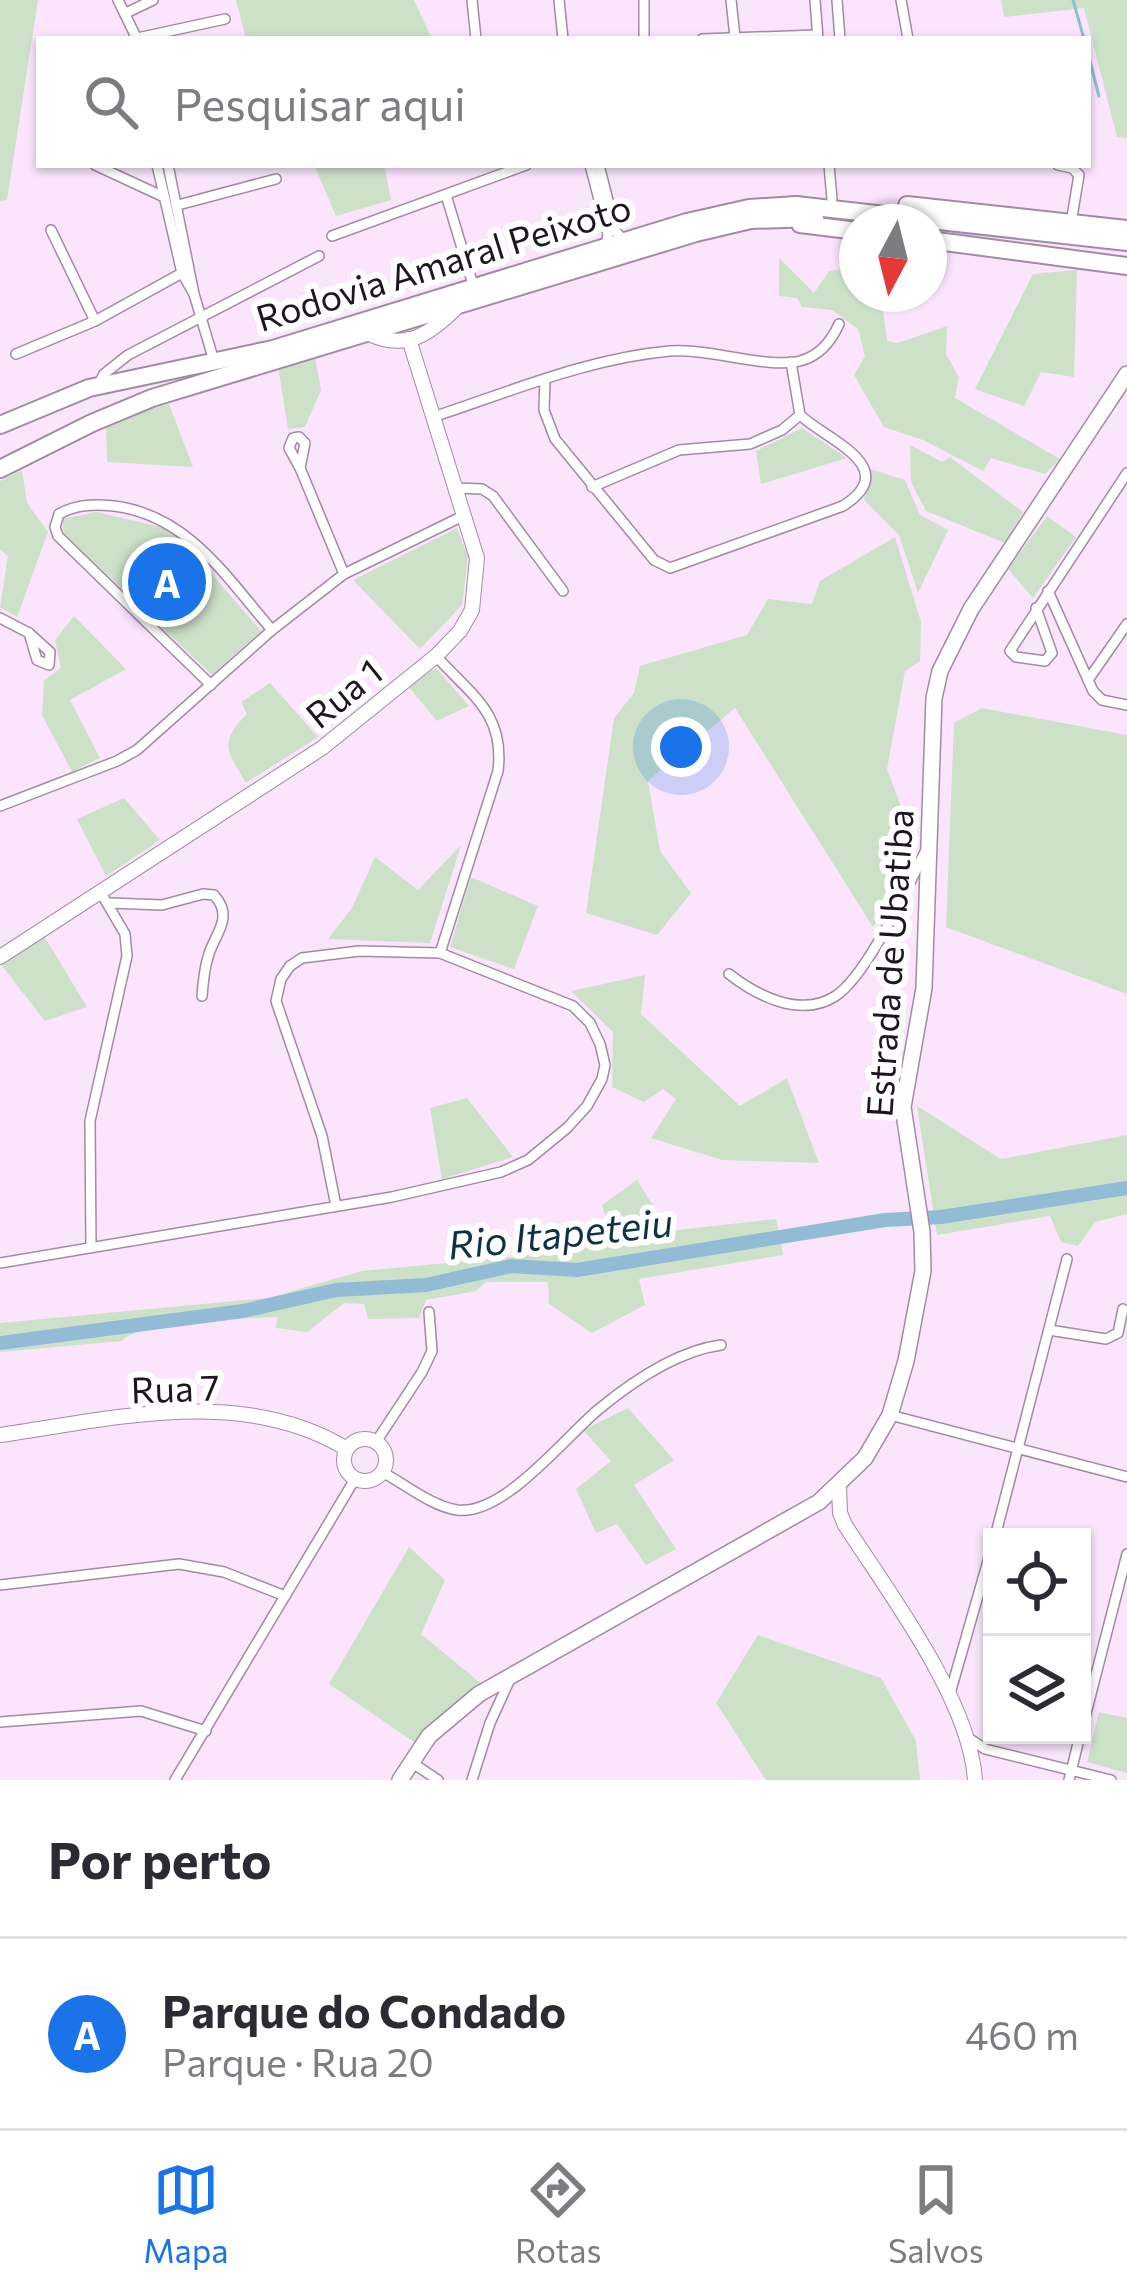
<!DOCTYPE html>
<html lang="pt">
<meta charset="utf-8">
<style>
:root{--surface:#fff;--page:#f2f2f3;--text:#2b2b33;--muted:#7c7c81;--line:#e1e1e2;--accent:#1a73e8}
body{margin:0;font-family:Commissioner,sans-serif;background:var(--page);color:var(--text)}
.controls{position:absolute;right:36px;bottom:36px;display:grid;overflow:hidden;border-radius:0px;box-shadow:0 3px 9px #0004}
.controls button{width:108px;height:108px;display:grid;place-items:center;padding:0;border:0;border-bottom:3px solid var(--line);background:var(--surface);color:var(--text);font:60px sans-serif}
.compass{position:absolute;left:839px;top:204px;width:108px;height:108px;border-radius:50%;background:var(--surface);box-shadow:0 3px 9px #0004;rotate:187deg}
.you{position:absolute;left:681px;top:747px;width:42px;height:42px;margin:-30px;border:9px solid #fff;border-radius:50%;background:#1a73e8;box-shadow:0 0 0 18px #1a73e833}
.badge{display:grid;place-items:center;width:78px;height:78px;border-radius:50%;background:var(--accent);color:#fff;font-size:39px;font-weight:700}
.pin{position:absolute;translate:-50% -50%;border:6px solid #fff;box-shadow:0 3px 12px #0006}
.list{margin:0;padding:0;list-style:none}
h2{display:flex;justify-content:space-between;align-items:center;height:156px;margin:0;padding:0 48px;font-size:51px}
h2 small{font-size:39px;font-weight:400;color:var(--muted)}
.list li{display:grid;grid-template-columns:78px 1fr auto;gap:36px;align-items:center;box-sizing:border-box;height:192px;padding:0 48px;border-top:3px solid var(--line)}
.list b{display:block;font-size:45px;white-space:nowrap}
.list p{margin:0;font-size:39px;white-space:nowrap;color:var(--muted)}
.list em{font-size:39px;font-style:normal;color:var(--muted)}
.icon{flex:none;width:66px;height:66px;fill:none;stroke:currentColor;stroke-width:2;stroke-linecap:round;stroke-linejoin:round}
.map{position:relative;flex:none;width:1127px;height:1780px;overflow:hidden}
.search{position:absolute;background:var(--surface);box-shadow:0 3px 9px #0004;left:36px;right:36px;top:36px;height:132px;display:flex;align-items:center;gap:30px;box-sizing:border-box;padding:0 42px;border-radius:0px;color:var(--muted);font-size:45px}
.sheet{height:348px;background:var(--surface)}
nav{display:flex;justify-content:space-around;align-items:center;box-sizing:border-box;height:168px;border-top:3px solid var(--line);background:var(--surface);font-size:33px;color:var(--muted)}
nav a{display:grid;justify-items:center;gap:6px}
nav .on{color:var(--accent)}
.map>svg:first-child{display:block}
.green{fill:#cde1c9}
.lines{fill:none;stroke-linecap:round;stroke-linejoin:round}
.stream{stroke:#92bbd5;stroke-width:3}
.river{stroke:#92bbd5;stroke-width:14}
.street-casing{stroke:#a28aa6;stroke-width:12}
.secondary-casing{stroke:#a28aa6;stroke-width:16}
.primary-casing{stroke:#a28aa6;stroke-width:18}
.highway-casing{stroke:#a28aa6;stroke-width:20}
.street{stroke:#fff;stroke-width:9}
.secondary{stroke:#fff;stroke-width:14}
.primary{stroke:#fff;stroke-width:15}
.highway{stroke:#fff;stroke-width:16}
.labels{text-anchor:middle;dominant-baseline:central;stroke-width:12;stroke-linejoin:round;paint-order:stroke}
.street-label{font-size:36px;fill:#1e1520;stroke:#fff}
.water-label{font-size:39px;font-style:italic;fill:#0e3145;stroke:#fff}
</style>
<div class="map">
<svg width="1127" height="1780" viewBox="0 0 1127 1780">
<rect width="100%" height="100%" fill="#fae5fd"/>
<!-- green -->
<g class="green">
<path d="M0 0H38L7 200 0 201Z"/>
<path d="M236 0H414L432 39H246Z"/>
<path d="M1001 0H1127V138L1117 137 1084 8 1004 17Z"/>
<path d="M314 165H384L391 200 336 216Z"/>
<path d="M779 258 814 293 829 271 857 267V294H881L887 341 898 343 947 326 946 354 959 377 955 398 1060 459 1045 474 991 458 983 471 923 440 884 427 854 375 865 356 858 329 832 310 802 307 797 298 779 296Z"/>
<path d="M1077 270 1074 377 1041 372 1024 406 975 389 1033 274Z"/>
<path d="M315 357 321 390 305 427 288 429 278 366Z"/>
<path d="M169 404 193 467 107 462 106 422Z"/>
<path d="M802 428 847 458 761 484 756 451Z"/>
<path d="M910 445 942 462 950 457 1023 512 1005 543 926 511 911 482Z"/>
<path d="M870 469 905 480 920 515 948 530 918 593 899 535 864 500Z"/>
<path d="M22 470 27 503 48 532 17 617 0 607 8 556 0 549V481Z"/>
<path d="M96 512 174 530 261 631 212 675 64 534 62 519Z"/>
<path d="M1047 516 1076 537 1033 598 1008 569Z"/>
<path d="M457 528 468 556 462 605 420 649 353 580Z"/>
<path d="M895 537 921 622 920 661 905 671 887 769 916 847 873 927 735 708 648 781 660 851 691 893 657 935 586 913 614 718 634 693 640 666 747 635 768 599 812 604 820 581Z"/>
<path d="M74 616 126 669 70 700 100 758 72 772 42 715 44 680 61 668 55 640Z"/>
<path d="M436 668 469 706 437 721 408 686Z"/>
<path d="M270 683 318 737 246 783C227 751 218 743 247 714L241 702Z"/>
<path d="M982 708 1127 735V994L946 927 954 723Z"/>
<path d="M124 798 160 840 106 876 77 819Z"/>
<path d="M461 845 430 943 328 939 352 908 375 857 418 890Z"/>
<path d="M471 877 538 906 514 969 450 947Z"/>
<path d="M44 936 87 1007 45 1021 2 966Z"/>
<path d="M645 975 641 1014 740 1106 787 1078 819 1163 722 1160 651 1138 676 1099 663 1089 644 1102 612 1087 613 1032 571 991Z"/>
<path d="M467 1098 513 1157 442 1179 430 1108Z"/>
<path d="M917 1106 1001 1159 1127 1135V1214L1095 1222 1078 1246 1061 1242 1050 1216 937 1235Z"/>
<path d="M637 1180 669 1231 776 1219 783 1255 639 1279 645 1305 592 1333 549 1304 548 1282H486L476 1291 426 1300 419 1318 368 1319 364 1304 344 1303 307 1332 276 1328 277 1317C245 1319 141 1320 122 1341L0 1352V1323L268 1298 362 1271 532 1255 566 1237 615 1247 602 1205Z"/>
<path d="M628 1408 674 1460 634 1485 676 1549 646 1565 617 1524 596 1533 576 1489 611 1461 583 1430Z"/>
<path d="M409 1547 445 1580 421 1634 483 1685 414 1742 329 1684Z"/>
<path d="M758 1635 881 1678 916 1741 920 1780H766L716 1703Z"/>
<path d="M1099 1712 1127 1718V1773L1087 1762Z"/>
</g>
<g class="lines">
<!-- stream -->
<g class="stream">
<path d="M1073 0 1084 39"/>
<path d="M1088 54 1099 96"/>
</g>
<!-- river -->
<path class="river" d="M0 1343 243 1311 336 1290 426 1285 511 1266 577 1270 885 1220 941 1217 1127 1188"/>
<defs>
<g id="street">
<path d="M118 0 137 39"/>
<path d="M472 0 476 39"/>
<path d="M559 0 563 39"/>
<path d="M644 0V39"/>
<path d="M731 0 735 37"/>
<path d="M815 0 818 39"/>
<path d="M837 0 840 39"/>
<path d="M901 0 908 39"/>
<path d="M126 13 153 0"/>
<path d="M133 39 225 19"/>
<path d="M702 39 817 35"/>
<path d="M95 165 164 197"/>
<path d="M157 165 182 273 194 294"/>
<path d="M168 165 194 294 214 361"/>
<path d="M590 165 608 234 606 247"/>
<path d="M599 165 616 232 625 241"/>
<path d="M829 165 832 199"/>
<path d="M1058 165 1072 168 1079 175 1071 223"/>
<path d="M446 195 474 288"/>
<path d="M178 205 276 179"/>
<path d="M51 230 95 321"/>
<path d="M332 236 526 165"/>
<path d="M16 354 95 321 182 273"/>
<path d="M545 379 544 410 555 439 654 560 670 568 843 506C904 467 825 439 800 415L791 362"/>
<path d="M98 385 104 374 128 355 319 256"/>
<path d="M436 416C512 391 589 358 670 351 708 348 768 369 800 361 819 356 831 342 839 324"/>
<path d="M299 437 305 443 300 468 289 448 293 438Z"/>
<path d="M300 468 344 574"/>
<path d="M592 487 679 450 750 444 782 430 800 415"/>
<path d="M456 488 482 489 493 496 563 591"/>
<path d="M1048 591 1093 691 1102 700 1127 705"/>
<path d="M1036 608 1052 653 1045 661 1016 657 1010 651 1127 473"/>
<path d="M0 618 29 633"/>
<path d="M29 633 50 652 49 665 37 660Z"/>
<path d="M436 656C471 695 505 713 498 771L440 953"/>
<path d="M1088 680 1127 624"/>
<path d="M211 685 58 536 55 527 59 514C77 504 95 504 114 506 188 515 227 578 272 630"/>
<path d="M0 806 117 761 137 750 272 630 344 574 465 515"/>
<path d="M110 903 162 905 203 894 214 895C235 918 214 934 208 957 204 970 203 983 202 996"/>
<path d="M729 974C756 995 799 1018 834 997 866 978 908 886 925 852"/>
<path d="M91 1247 90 1121 127 956 125 934 101 893"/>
<path d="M0 1263 392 1197 501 1172 528 1160 567 1128 587 1106 602 1079 605 1065 600 1044 590 1023 573 1006 440 953 359 951 302 958 290 966 281 979 276 1001 322 1136 336 1206"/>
<path d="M1049 1330 1106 1339 1118 1333 1123 1309"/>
<path d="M890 1415 1127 1477"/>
<path d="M376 1442 422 1372 432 1351 429 1312"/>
<path d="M382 1472C405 1484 431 1506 457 1510 504 1516 565 1437 599 1409 633 1381 677 1351 721 1345"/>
<path d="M995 1537 1067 1259"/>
<path d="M0 1585 179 1564 224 1572 285 1596"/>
<path d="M949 1697 992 1547"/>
<path d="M0 1722 141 1711 206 1731"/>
<path d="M1082 1729 1127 1554"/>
<path d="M970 1739 985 1749 1111 1780"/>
<path d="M411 1762 438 1780"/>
<path d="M175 1780 355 1479"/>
<path d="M472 1780 490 1723 511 1677"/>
<path d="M1069 1780 1080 1735"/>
</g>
<g id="secondary">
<path d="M367 333C406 352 430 334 457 307"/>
<path d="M0 957 322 748 436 656 460 631 472 610 477 558 409 339"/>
<path d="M0 1435C113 1419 242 1385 347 1449"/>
<circle cx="365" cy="1460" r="21"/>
<path d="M839 1485 840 1513 845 1525C889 1593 970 1700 975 1780"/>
</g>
<path id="primary" d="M400 1780 429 1736 479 1694 819 1502 865 1458 890 1415 906 1361 923 1271 922 1232 903 1107 924 988 934 698 940 671 971 609 1127 374"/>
<g id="highway">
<path d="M907 205 1127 229"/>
<path d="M800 224 857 231"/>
<path d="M929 240 1127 266"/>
<path d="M0 425 89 388 273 349 687 222 749 208 796 205 1127 242"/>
<path d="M0 469 92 423 152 398 696 233 751 220 815 218"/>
</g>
</defs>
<!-- street casing -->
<use href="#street" class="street-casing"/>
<!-- secondary casing -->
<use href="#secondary" class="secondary-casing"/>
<!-- primary casing -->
<use href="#primary" class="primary-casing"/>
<!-- highway casing -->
<use href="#highway" class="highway-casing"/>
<!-- street -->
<use href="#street" class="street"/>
<!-- secondary -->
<use href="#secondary" class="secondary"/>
<!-- primary -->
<use href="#primary" class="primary"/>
<!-- highway -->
<use href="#highway" class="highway"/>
</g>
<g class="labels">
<!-- street labels -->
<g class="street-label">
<text transform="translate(443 261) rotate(-17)">Rodovia Amaral Peixoto</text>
<text transform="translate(343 692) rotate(-39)">Rua 1</text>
<text transform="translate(888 963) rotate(-86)">Estrada de Ubatiba</text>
<text transform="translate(175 1387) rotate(-2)">Rua 7</text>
</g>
<!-- water labels -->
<g class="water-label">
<text transform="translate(560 1232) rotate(-6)">Rio Itapeteiu</text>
</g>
</g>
</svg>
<div class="controls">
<button><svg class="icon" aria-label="locate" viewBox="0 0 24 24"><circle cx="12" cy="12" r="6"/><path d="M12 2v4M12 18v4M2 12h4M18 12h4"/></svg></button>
<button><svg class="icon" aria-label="layers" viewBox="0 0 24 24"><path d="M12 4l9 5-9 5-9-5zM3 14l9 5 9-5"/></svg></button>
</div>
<svg class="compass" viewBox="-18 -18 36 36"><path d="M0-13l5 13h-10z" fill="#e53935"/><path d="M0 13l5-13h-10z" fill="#7c7c81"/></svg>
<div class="you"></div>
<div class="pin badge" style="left:167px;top:582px">A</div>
<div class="search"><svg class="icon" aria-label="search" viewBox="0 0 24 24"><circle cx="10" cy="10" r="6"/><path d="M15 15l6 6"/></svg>Pesquisar aqui</div>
</div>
<section class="sheet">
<h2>Por perto<small></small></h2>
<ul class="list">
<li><span class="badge">A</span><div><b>Parque do Condado</b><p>Parque · Rua 20</p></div><em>460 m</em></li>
</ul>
</section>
<nav>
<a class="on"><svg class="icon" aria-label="map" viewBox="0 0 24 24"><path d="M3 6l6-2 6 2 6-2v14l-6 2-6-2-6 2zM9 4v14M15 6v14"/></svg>Mapa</a>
<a><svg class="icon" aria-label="directions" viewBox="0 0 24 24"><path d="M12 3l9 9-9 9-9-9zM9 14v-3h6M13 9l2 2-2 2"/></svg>Rotas</a>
<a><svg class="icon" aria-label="saved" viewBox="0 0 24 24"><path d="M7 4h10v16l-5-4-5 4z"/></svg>Salvos</a>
</nav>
